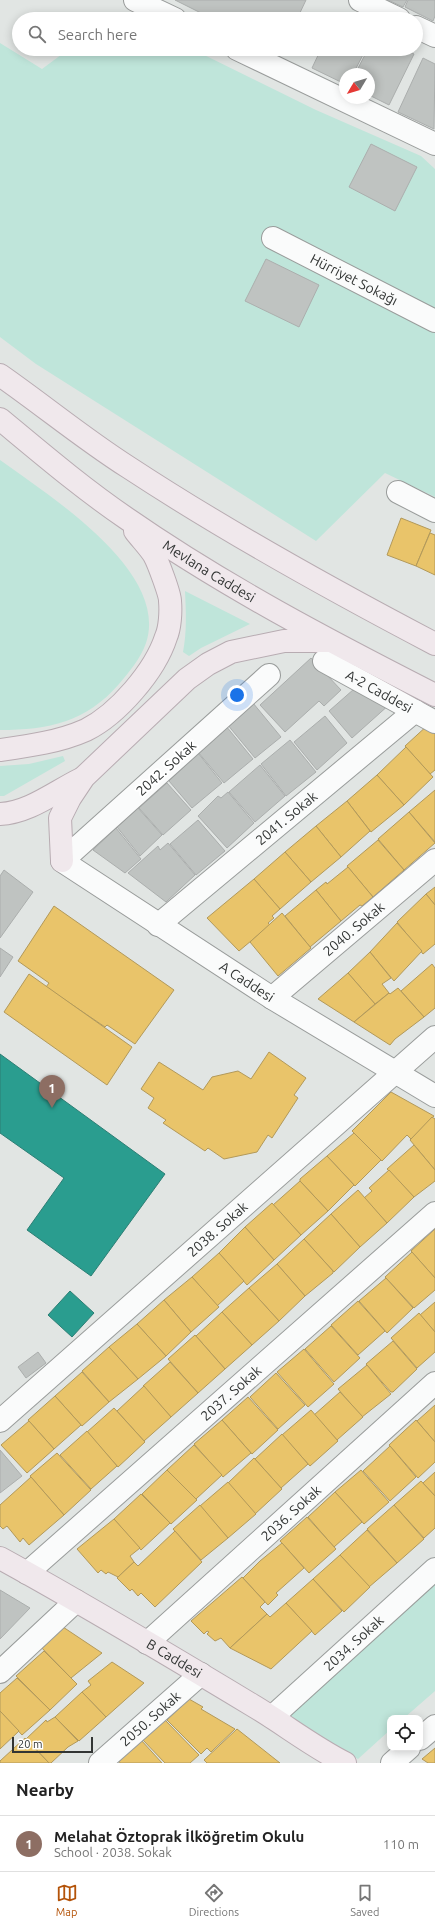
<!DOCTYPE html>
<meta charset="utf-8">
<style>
:root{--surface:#fff;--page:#f6f6f6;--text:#222;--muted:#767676;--line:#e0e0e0;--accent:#b45309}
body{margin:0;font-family:Ubuntu,sans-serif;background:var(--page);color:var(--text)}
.controls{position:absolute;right:12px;bottom:12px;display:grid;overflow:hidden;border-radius:8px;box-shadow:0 2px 10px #0003}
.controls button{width:36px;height:36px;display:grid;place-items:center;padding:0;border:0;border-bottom:1px solid var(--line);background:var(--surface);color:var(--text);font:20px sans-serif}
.compass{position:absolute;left:339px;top:68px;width:36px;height:36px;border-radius:50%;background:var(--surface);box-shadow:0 2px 10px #0003;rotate:232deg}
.scale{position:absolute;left:12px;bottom:10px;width:81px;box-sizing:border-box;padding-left:4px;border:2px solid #323534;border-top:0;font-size:11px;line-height:14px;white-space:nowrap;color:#323534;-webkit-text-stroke:3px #fff;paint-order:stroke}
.you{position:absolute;left:237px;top:695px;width:14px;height:14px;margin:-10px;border:3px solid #fff;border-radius:50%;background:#1a73e8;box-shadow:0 0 0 6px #1a73e833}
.badge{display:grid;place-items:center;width:26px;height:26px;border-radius:50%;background:var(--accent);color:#fff;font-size:13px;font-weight:700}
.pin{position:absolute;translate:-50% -33px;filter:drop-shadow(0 1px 2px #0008)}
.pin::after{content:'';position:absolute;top:21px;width:14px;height:12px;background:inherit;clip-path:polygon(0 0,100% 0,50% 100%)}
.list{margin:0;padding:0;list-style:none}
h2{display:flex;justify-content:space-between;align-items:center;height:52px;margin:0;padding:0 16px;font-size:17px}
h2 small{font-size:13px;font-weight:400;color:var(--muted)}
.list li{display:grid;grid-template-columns:26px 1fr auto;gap:12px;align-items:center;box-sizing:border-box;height:56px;padding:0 16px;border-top:1px solid var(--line)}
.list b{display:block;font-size:15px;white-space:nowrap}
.list p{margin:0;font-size:13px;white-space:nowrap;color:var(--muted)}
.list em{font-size:13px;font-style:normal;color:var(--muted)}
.icon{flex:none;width:22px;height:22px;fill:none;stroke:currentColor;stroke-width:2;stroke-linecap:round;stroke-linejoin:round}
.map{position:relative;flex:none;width:435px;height:1763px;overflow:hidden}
.search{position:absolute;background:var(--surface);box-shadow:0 2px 10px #0003;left:12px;right:12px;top:12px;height:44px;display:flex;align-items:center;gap:10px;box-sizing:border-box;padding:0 14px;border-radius:22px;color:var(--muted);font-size:15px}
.sheet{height:108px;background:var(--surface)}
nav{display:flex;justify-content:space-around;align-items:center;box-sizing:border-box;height:56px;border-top:1px solid var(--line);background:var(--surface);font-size:11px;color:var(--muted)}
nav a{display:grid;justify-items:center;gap:2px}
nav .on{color:var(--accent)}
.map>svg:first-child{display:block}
.green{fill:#bfe5da}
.homes{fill:#e9c46a;stroke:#b2995a}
.schools{fill:#2a9d8f;stroke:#2c7e74}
.building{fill:#bfc3c1;stroke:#abaead}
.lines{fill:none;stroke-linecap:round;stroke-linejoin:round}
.minor-casing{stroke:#999c9b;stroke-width:24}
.major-casing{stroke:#b8acb2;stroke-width:24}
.minor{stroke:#fafbfb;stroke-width:22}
.major{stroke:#f0e8ec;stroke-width:22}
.labels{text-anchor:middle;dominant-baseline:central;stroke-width:4;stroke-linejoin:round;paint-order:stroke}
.street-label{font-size:14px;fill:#323534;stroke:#fff}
</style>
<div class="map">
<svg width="435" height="1763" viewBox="0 0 435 1763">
<rect width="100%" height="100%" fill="#e1e5e3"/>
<!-- green -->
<g class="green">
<path d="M0 43 42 69 69 49H192L316 110 421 156 435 169V497L385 473 316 541 36 364 0 337Z"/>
<path d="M0 460C48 495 170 571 146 643 141 658 129 672 119 684 86 722 49 730 0 730Z"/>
<path d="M185 591 250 624 201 648 189 656 183 652C187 632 186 612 185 591Z"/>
<path d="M63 756 65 761 4 796H0V766L29 764Z"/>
<path d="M435 1576V1691L404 1718H390V1730L358 1759 282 1716Z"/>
</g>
<!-- homes -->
<g class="homes">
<path d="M401 518 431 530 416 566 387 555Z"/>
<path d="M430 533 435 535V575L416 566Z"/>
<path d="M429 724 435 729V770L430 774 405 746Z"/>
<path d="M406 747 433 777 404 805 377 775Z"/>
<path d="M377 775 404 805 371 832 347 801Z"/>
<path d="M435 790V842L409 812Z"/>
<path d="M347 801 370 831 341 857 316 826Z"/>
<path d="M409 812 435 843 404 870 378 839Z"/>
<path d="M316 826 341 857 311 882 285 852Z"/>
<path d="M378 840 404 870 373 897 347 866Z"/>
<path d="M285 852 311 882 280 909 254 879Z"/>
<path d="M348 867 373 897 362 906 360 905 341 921 316 890 326 882 327 884Z"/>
<path d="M254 879 280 909 272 916 274 918 268 923 270 925 239 951 207 918Z"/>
<path d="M435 887V905L426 894Z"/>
<path d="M316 890 341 921 310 947 285 916Z"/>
<path d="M426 894 435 905V944L423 954 397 922Z"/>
<path d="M54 906 174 990 135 1044 107 1025 105 1027 46 987 49 983 18 961Z"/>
<path d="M282 913 311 948 278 976 250 942Z"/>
<path d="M397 923 422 951 394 981 370 952Z"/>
<path d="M370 952 391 978 382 984 389 993 375 1004 348 973Z"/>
<path d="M432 964 435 968V1008L424 1017 401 991Z"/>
<path d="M348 973 375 1004 354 1022 318 999Z"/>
<path d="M29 974 132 1047 107 1085 4 1012Z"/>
<path d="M398 988 424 1017 395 1039 390 1045 354 1022 389 993 390 994Z"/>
<path d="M269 1052 306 1078 294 1095 298 1098 272 1138 268 1135 257 1152 224 1159 208 1148 205 1151 163 1123 166 1120 148 1108 154 1098 141 1089 159 1062 203 1090 212 1077 238 1071 251 1079Z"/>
<path d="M391 1092 434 1116 411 1139 407 1135 382 1161 352 1131Z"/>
<path d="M432 1117 435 1119V1170L410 1140Z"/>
<path d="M354 1133 381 1160 355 1186 327 1156Z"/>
<path d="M414 1145 435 1170V1181L414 1197 387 1169Z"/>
<path d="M327 1156 354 1185 328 1211 300 1181V1179Z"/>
<path d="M389 1170 414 1197 387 1223 364 1198 372 1191 369 1188Z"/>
<path d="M300 1181 328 1211 301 1235 273 1205Z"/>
<path d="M358 1190 387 1223 360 1247 331 1214Z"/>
<path d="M272 1203 301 1235 274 1260 245 1227Z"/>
<path d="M331 1214 360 1247 334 1272 304 1239Z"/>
<path d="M245 1227 274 1260 247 1285 219 1253Z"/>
<path d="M435 1229V1278L411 1251Z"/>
<path d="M304 1239 333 1271V1273L305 1296 277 1264Z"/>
<path d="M412 1252 435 1278V1290L414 1308 385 1277Z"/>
<path d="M219 1253 244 1281 217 1306 192 1277Z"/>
<path d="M277 1264 305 1296 279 1321 249 1288Z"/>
<path d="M192 1277 219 1307 191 1332 164 1300Z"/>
<path d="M386 1278 413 1308 387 1333 359 1301Z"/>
<path d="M249 1288 279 1321 252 1345 222 1312Z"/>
<path d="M164 1300 191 1332 166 1356 137 1324Z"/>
<path d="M358 1301 385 1331 358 1355 331 1325Z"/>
<path d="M435 1302V1332L420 1315Z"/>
<path d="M222 1312 252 1345 225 1369 196 1336Z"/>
<path d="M419 1313 435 1332V1352L417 1368 391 1338Z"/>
<path d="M137 1324 166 1356 138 1379 109 1347Z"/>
<path d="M331 1326 360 1358 334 1382 305 1349Z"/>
<path d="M195 1335 225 1369 198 1393 168 1359Z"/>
<path d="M393 1341 417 1369 393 1392H391L366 1364Z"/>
<path d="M109 1347 138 1379 109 1402 82 1371Z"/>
<path d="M304 1349 334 1384 308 1407 277 1372Z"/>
<path d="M170 1362 198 1393 171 1417 143 1386Z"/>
<path d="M367 1365 391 1394 362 1417 338 1389Z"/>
<path d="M82 1372 109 1402 82 1426 55 1396Z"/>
<path d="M276 1373 305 1405 278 1429 250 1397Z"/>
<path d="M144 1386 171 1417 144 1441 117 1411Z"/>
<path d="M340 1392 363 1417 337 1440 314 1415Z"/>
<path d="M55 1396 81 1425 54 1449 28 1420Z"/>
<path d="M248 1397 278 1430 252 1454 222 1420Z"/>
<path d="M435 1405V1442L417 1421Z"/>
<path d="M114 1408 145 1442 118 1467 87 1432Z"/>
<path d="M311 1410 338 1441 310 1466 282 1435Z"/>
<path d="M222 1420 251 1453 223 1477 194 1444Z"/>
<path d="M416 1420 435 1442V1462L418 1478 389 1445Z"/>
<path d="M29 1421 54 1449 27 1473 1 1445Z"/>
<path d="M87 1431 117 1466 91 1489 60 1455Z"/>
<path d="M282 1434 308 1464 281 1488 255 1459Z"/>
<path d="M194 1445 222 1475 196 1499 167 1470Z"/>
<path d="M390 1446 416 1477 390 1501 363 1471Z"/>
<path d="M57 1453 91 1490 64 1515 30 1476Z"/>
<path d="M254 1458 282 1489 255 1514 228 1483Z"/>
<path d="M167 1470 197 1500 171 1524 142 1494Z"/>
<path d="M361 1470 389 1502 364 1524 335 1492Z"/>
<path d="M435 1472V1496L423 1483Z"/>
<path d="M31 1477 64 1515 29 1545 23 1538 20 1542 7 1526 3 1529 0 1526V1505Z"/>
<path d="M421 1481 435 1496V1528L424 1538 394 1505Z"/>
<path d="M228 1482 256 1514 228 1538 200 1506Z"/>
<path d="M335 1492 362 1522 334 1547 308 1517Z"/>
<path d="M141 1494 170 1523 141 1550 114 1519Z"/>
<path d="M200 1505 228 1538 201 1560 173 1529Z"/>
<path d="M394 1505 424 1539 397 1563 367 1529Z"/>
<path d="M307 1517 336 1549 309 1573 280 1541Z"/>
<path d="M114 1519 140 1548 130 1556 134 1562 118 1577 108 1572 106 1574 101 1570 98 1573 77 1549Z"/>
<path d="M367 1530 397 1563 369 1587 340 1555Z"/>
<path d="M175 1531 202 1562 155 1607 141 1593 138 1596 132 1589 130 1591 117 1578 134 1562 138 1566Z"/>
<path d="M282 1543 304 1568 276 1593 278 1595 268 1605 243 1578 260 1561Z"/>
<path d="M340 1555 370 1587 344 1612 313 1579Z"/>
<path d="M242 1577 265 1602 260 1607 267 1614 230 1648 221 1638 215 1641 207 1634 209 1632 207 1631 204 1634 191 1621Z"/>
<path d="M313 1579 342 1611 315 1635 286 1603Z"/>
<path d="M286 1603 312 1631 271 1669 230 1648 267 1614 270 1617Z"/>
<path d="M60 1625 102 1653 71 1678 37 1643Z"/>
<path d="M44 1651 77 1684 50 1710 16 1676Z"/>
<path d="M112 1662 144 1683 106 1717 82 1692 91 1685 88 1681Z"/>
<path d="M17 1678 50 1710 22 1735 0 1711V1693Z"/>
<path d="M82 1692 106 1717 79 1741 55 1717Z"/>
<path d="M189 1699 203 1707 201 1709 235 1729 211 1752 207 1748 201 1754 167 1720Z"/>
<path d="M0 1711 19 1731 0 1749Z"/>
<path d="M55 1717 78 1741 68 1747 51 1763H49L26 1739 46 1720 47 1722Z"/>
<path d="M165 1720 199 1755 190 1763H165L142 1739Z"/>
<path d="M237 1729 280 1763H207L204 1760Z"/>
<path d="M25 1738 49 1763H0V1761Z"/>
<path d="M141 1740 162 1763H120L119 1761Z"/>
<path d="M435 1748V1763H428L422 1759Z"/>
</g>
<!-- schools -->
<g class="schools">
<path d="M0 1054 165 1174 91 1276 27 1230 64 1178 0 1133Z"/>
<path d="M70 1291 94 1313 72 1337 48 1315Z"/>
</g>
<!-- building -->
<g class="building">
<path d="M175 0H306L297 19H213Z"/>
<path d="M388 0H407L403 7Z"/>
<path d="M408 0H435V16L433 21 405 7Z"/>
<path d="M321 49H366L353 74H345V84L312 68Z"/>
<path d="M368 49H404L414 54 389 105 369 95V74H355Z"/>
<path d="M423 58 435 64 434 129 398 112Z"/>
<path d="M371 144 417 167 395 211 349 187Z"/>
<path d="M266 259 319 285 299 327 245 301Z"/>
<path d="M311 658 341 690 324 706 319 701 285 732 260 705Z"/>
<path d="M354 689 390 704 352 738 329 711Z"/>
<path d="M253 703 281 737 255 758 227 724Z"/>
<path d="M325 716 347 743 317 770 294 742Z"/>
<path d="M226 726 253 759 224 783 198 752Z"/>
<path d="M290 740 316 772 286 796 261 764Z"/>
<path d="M198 753 222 783 192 808 169 781Z"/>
<path d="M260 765 285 796 255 822 229 792Z"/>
<path d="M167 783 191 810 163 835 139 808Z"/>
<path d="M228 792 254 823 227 848 198 816 218 796 221 798Z"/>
<path d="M138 808 162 835 140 856 117 827Z"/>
<path d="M198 820 225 851 196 875 170 844Z"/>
<path d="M116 828 141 859 125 873 93 850Z"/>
<path d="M168 843 195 875 166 902 128 873 158 846 160 850Z"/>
<path d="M4 870 33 892 0 938V876Z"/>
<path d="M0 948 13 957 0 977Z"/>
<path d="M38 1352 46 1363 26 1378 18 1367Z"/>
<path d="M0 1450 22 1476 0 1493Z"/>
<path d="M0 1590 30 1608 0 1639Z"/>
</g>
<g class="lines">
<defs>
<g id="minor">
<path d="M135 0 175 19"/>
<path d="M360 0 399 19"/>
<path d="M416 27 435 36"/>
<path d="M237 49 435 144"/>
<path id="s1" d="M273 238 435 321"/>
<path d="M398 492 435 511"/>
<path id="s2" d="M324 661 435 722"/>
<path id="s3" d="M269 675 62 861 272 998 435 1096"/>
<path id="s4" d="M158 925 415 711"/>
<path id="s5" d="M272 998 435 860"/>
<path id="s6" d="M0 1421 435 1037"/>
<path id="s7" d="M27 1573 435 1213"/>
<path id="s8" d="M147 1643 435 1383"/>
<path d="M0 1672 76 1601"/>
<path id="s9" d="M272 1717 435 1569"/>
<path d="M420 1739 435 1726"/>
<path id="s10" d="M100 1763 201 1674"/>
<path d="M392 1763 409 1748"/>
</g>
<g id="major">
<path d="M0 375C43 405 84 439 128 467 227 532 330 589 435 644"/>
<path id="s11" d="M0 419C41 453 82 488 126 518 224 586 329 641 435 695"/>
<path d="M0 750C29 746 59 742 86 730 118 714 155 671 166 637 170 628 171 612 170 601 170 594 158 562 154 555 149 547 141 539 135 531"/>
<path d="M0 814C29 813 56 791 81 779"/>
<path d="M62 861 60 818 70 798 84 777 187 679 208 664 231 652 284 641H328"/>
<path id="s12" d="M0 1558C86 1605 169 1655 252 1705 284 1724 313 1747 345 1763"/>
</g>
</defs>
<!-- minor casing -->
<use href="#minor" class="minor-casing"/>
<!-- major casing -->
<use href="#major" class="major-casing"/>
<!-- minor -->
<use href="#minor" class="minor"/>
<!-- major -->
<use href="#major" class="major"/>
</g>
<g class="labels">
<!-- street labels -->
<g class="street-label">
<text stroke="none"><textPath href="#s1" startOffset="91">Hürriyet Sokağı</textPath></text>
<text stroke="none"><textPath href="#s11" startOffset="259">Mevlana Caddesi</textPath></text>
<text stroke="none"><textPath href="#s2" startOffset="63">A-2 Caddesi</textPath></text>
<text transform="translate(166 768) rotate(-42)">2042. Sokak</text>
<text stroke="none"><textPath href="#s4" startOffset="167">2041. Sokak</textPath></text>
<text stroke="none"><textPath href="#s5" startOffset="107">2040. Sokak</textPath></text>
<text stroke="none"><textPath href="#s3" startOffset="499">A Caddesi</textPath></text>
<text stroke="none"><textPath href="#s6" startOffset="290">2038. Sokak</textPath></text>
<text stroke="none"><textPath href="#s7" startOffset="272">2037. Sokak</textPath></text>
<text stroke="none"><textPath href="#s8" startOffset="194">2036. Sokak</textPath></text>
<text stroke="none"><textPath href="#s9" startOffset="110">2034. Sokak</textPath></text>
<text stroke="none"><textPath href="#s12" startOffset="201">B Caddesi</textPath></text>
<text stroke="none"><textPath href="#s10" startOffset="67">2050. Sokak</textPath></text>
</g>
</g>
</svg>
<div class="controls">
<button><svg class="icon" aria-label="locate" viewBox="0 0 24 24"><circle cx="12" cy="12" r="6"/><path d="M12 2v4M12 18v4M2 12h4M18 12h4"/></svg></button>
</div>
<svg class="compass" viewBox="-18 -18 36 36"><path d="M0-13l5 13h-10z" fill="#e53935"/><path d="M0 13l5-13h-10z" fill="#767676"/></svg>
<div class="scale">20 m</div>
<div class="you"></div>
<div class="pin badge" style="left:52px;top:1108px;background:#8d6e63">1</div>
<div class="search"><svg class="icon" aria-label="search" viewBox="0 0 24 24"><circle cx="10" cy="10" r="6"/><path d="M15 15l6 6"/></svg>Search here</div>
</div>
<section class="sheet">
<h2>Nearby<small></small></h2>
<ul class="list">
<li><span class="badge" style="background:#8d6e63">1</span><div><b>Melahat Öztoprak İlköğretim Okulu</b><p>School · 2038. Sokak</p></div><em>110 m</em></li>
</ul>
</section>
<nav>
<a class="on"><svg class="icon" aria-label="map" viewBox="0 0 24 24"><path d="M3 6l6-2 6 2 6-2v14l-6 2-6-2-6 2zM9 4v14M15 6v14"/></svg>Map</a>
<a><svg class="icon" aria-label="directions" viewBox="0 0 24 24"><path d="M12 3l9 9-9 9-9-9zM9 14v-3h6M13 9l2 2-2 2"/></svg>Directions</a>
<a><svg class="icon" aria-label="saved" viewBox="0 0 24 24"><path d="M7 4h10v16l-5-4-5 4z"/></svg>Saved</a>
</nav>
